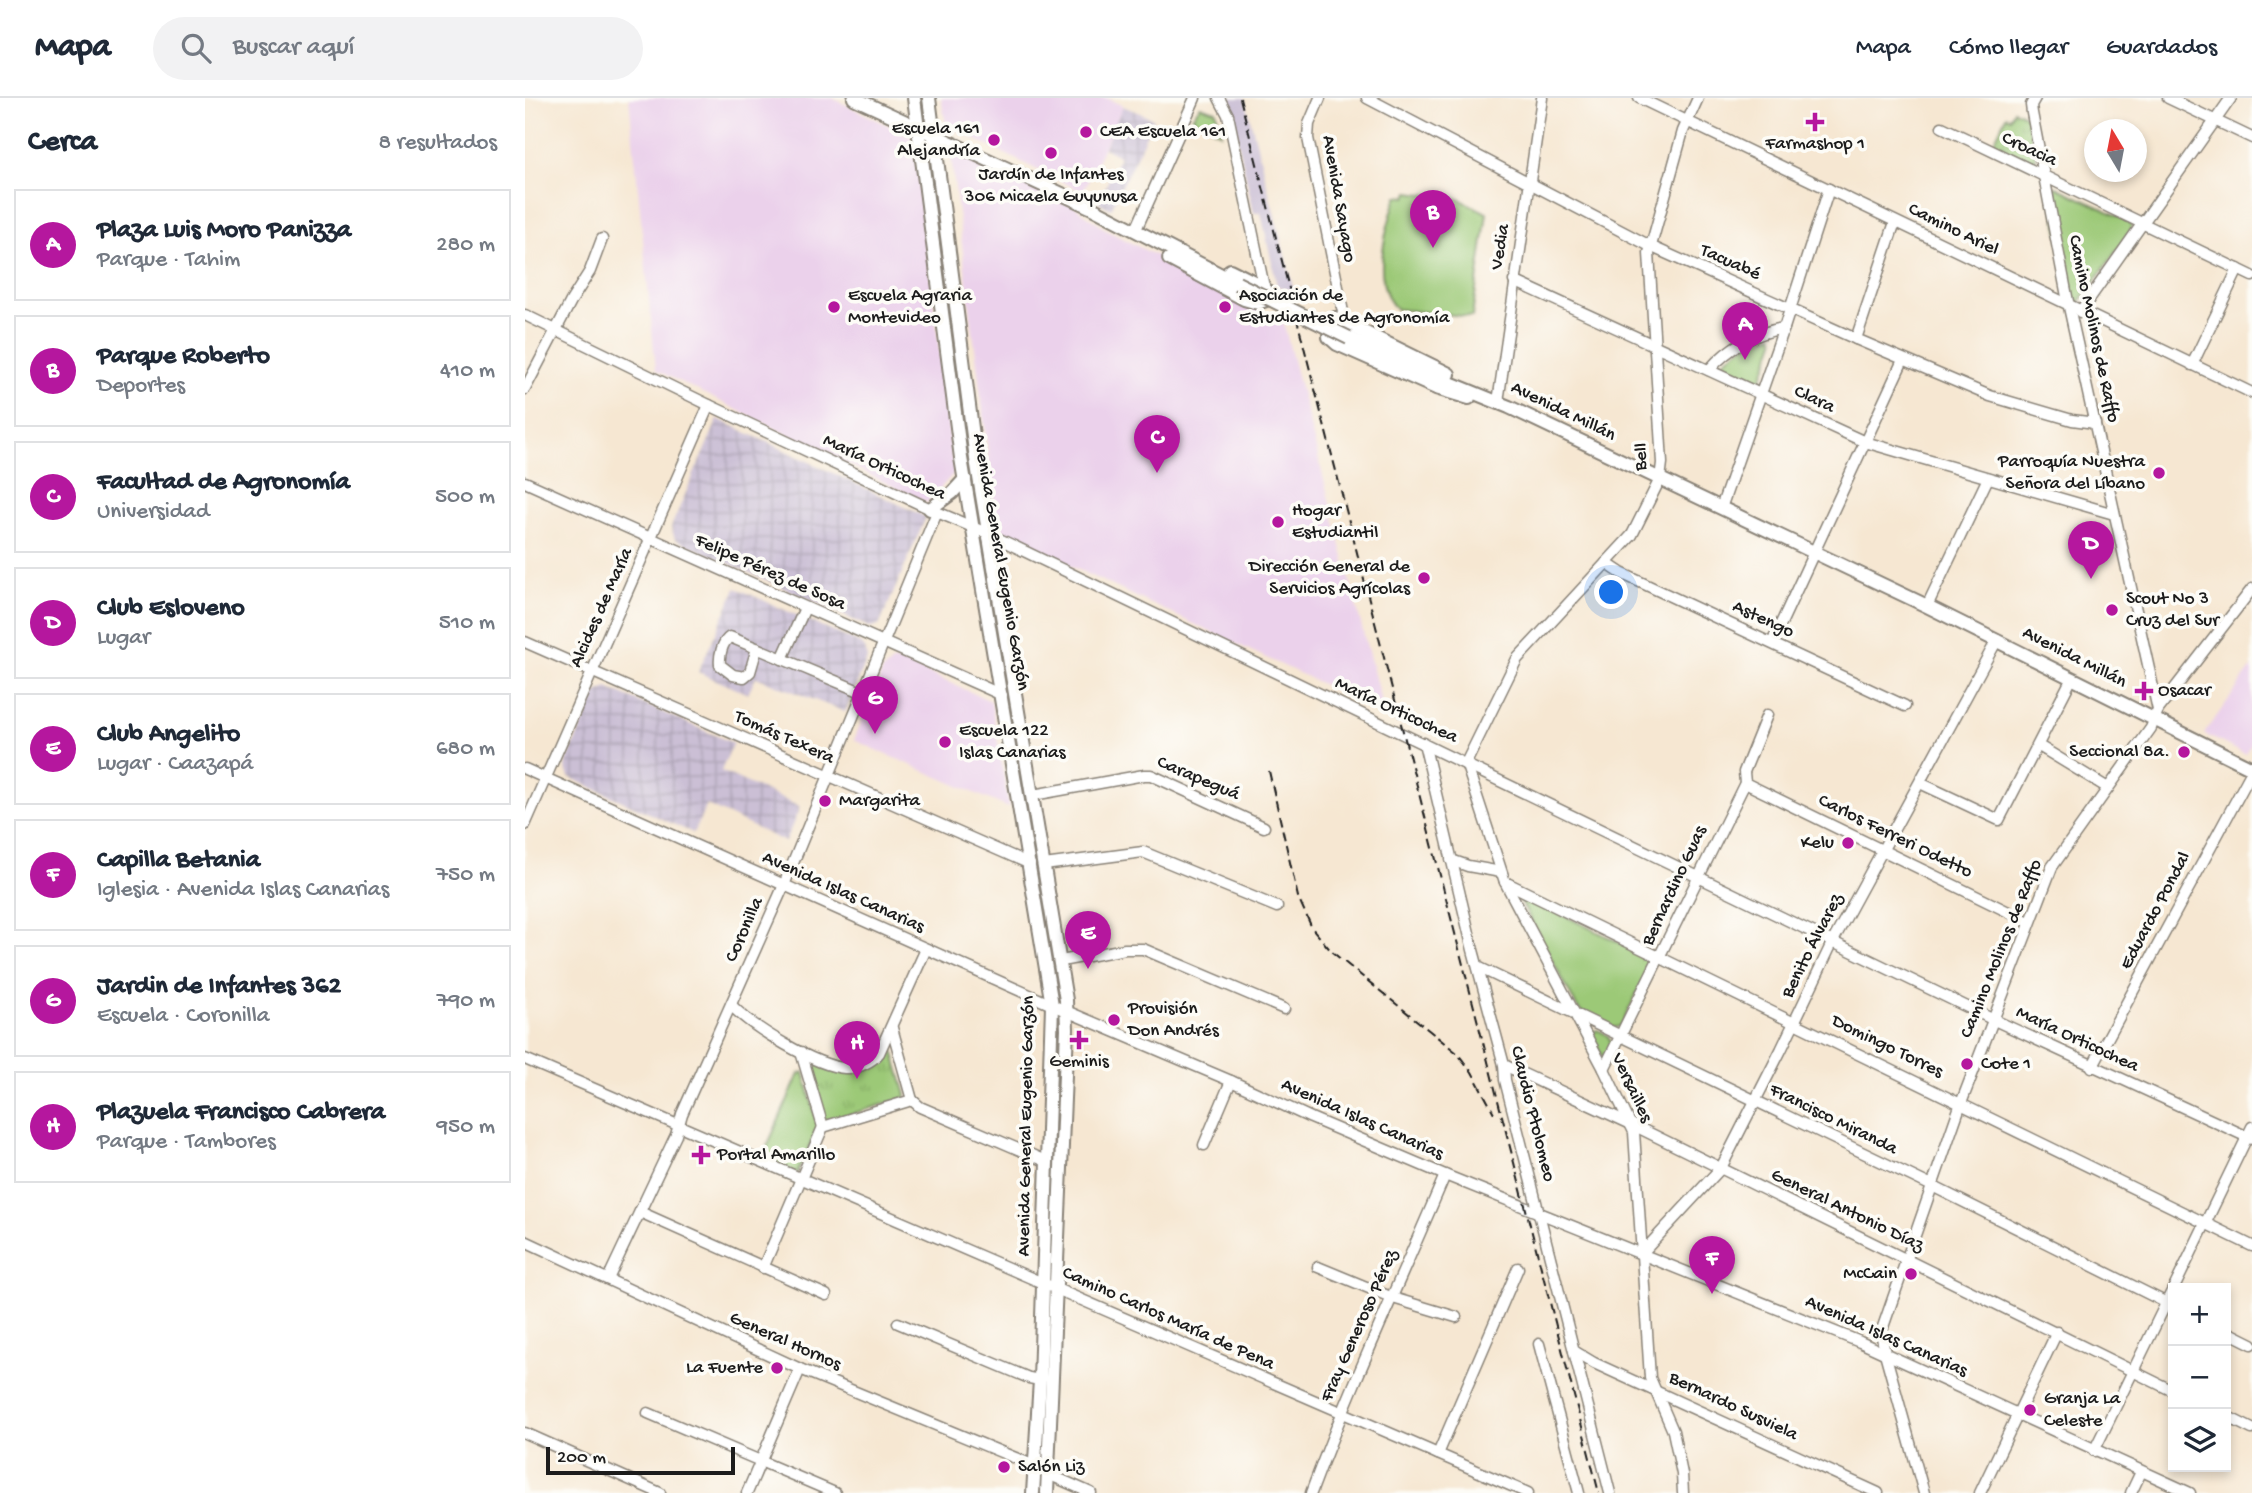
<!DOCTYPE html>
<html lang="es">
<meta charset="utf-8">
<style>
:root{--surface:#fff;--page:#f2f2f3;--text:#1f2937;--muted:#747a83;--line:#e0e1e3;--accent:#b5179e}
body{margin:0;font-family:"Gochi Hand",sans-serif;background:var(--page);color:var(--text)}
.controls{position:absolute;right:21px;bottom:21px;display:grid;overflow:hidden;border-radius:0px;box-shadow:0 4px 10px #0003}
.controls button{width:63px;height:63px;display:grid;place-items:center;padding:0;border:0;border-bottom:2px solid var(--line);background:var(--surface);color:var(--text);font:35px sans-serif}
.compass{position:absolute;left:1559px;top:21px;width:63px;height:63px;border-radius:50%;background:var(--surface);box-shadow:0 4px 10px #0003;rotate:350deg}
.scale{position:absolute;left:21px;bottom:18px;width:189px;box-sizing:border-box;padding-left:7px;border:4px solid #1c1c1c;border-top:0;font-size:19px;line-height:24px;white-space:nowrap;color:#1c1c1c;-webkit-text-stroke:5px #fdfcf7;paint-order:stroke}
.you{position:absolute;left:1087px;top:495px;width:24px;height:24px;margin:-18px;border:5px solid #fff;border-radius:50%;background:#1a73e8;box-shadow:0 0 0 10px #1a73e833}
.badge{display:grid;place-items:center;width:46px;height:46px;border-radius:50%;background:var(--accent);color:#fff;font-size:23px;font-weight:700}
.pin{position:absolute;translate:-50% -58px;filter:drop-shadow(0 2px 4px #0008)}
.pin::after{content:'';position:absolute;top:37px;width:24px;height:21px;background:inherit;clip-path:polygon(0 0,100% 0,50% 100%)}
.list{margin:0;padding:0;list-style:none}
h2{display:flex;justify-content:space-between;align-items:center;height:91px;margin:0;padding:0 28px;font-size:30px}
h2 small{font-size:23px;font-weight:400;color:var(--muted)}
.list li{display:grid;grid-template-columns:46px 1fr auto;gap:21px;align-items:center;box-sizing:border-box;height:112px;margin:0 14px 14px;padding:0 14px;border:2px solid var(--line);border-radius:0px}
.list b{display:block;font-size:26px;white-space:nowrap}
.list p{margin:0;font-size:23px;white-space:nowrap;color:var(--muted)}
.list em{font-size:23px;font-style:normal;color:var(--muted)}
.icon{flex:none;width:38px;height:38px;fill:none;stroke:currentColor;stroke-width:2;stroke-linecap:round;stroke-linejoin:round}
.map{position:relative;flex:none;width:1727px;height:1395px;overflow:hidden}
header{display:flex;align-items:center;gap:42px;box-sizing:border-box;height:98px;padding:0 35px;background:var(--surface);border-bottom:2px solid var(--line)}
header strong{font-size:33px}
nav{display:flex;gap:38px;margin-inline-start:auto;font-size:24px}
.search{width:490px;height:63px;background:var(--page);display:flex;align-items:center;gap:18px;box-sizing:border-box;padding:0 24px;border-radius:38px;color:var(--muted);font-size:26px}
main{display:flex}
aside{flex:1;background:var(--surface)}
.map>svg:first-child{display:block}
.built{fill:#ebd1eb}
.industrial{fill:url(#industrial-grid)}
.railway{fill:#cbbfd5}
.grass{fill:#9cc977;stroke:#5c724a;stroke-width:2}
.park{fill:url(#park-tufts);stroke:#5c724a;stroke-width:2}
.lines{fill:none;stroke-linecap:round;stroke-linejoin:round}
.minor-casing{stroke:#898277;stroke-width:13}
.major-casing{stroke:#898277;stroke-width:16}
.minor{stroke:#fff;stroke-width:10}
.major{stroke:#fff;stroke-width:12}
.rail{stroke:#1c1c1c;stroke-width:2;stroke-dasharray:10 5;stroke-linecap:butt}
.major-bridge-casing{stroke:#898277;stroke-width:16;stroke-linecap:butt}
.major-bridge{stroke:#fff;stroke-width:12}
.poi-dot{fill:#b5179e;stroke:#fdfcf7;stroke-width:2.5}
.labels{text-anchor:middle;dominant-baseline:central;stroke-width:7;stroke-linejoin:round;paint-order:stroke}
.poi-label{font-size:19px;fill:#1c1c1c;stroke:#fdfcf7;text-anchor:start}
.street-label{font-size:19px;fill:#1c1c1c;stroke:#fdfcf7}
</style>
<header>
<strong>Mapa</strong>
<div class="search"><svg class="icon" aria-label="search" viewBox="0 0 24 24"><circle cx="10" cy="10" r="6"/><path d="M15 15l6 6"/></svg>Buscar aquí</div>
<nav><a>Mapa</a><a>Cómo llegar</a><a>Guardados</a></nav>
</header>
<main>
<aside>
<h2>Cerca<small>8 resultados</small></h2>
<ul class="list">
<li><span class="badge">A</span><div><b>Plaza Luis Moro Panizza</b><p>Parque · Tahim</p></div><em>280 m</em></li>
<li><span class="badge">B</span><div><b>Parque Roberto</b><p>Deportes</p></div><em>410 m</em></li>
<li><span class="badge">C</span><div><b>Facultad de Agronomía</b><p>Universidad</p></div><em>500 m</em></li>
<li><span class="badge">D</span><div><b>Club Esloveno</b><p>Lugar</p></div><em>510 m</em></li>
<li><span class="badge">E</span><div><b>Club Angelito</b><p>Lugar · Caazapá</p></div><em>680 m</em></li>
<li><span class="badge">F</span><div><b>Capilla Betania</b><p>Iglesia · Avenida Islas Canarias</p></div><em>750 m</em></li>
<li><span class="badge">G</span><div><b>Jardin de Infantes 362</b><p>Escuela · Coronilla</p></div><em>790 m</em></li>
<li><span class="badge">H</span><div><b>Plazuela Francisco Cabrera</b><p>Parque · Tambores</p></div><em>950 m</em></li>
</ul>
</aside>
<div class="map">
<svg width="1727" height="1395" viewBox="0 0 1727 1395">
<defs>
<pattern id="industrial-grid" width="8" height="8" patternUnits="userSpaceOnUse" patternTransform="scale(1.75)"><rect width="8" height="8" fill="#cbbfd5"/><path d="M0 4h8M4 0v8" fill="none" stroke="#aea4b6"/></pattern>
<pattern id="park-tufts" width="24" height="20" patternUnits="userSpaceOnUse" patternTransform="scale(1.75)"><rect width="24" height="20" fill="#9cc977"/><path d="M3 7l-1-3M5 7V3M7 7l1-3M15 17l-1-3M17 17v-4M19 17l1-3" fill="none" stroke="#86ac66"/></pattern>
</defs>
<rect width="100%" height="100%" fill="#fdfcf7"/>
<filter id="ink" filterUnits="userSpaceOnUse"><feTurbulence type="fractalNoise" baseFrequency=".0143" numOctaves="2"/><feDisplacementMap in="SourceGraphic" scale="14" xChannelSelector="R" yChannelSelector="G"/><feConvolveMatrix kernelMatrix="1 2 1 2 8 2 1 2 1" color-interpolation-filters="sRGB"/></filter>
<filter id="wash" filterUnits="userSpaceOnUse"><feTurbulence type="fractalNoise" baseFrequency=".00686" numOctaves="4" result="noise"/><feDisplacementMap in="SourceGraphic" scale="28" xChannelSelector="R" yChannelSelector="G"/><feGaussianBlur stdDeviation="1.57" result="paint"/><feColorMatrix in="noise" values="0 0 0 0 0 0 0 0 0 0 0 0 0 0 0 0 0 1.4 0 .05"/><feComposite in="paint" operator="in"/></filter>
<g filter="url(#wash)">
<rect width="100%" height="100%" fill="#f6e7d2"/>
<!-- built -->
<g class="built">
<path d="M104 0H307L385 38 389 43 429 375 402 405 131 272Z"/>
<path d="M416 0H582L598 8 558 94 421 27Z"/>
<path d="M431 55 549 108 583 133 758 223 859 615 473 434 426 58Z"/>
<path d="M375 563 466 603 484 710 329 642 358 572 367 564Z"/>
<path d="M1727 569V645L1720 656 1679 636Z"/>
</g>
<!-- industrial -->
<g class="industrial">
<path d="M598 8 629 21 586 111 573 104 595 58 579 50Z"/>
<path d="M193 321 401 419 354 528 344 529 150 441 146 429Z"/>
<path d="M211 490 336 546 340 550 342 561 320 614 231 579 223 596 173 574Z"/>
<path d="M82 590 208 645 196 673 275 709 260 744 182 707 168 735 44 679 40 668 70 596Z"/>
</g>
<!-- railway -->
<path class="railway" d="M703 0H720L769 193 752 188 736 115H729Z"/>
<!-- grass -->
<g class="grass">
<path d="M675 8 691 13 696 35 667 20Z"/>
<path d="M1531 89 1602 122 1606 127V133L1554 205 1546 199 1526 94Z"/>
<path d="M884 94 934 101 962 115 947 219 871 211C845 183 861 130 872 98L882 99Z"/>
<path d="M991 794 1126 860 1127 864 1096 928 1089 930 1056 914 1052 909Z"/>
<path d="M1072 932C1087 937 1088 944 1082 957L1077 958 1067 938 1068 934Z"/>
<path d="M279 974 293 1029 272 1076 237 1060 274 976Z"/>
</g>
<!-- park -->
<g class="park">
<path d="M1489 12 1502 18 1510 57V62L1504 67 1466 50 1481 18 1485 20Z"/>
<path d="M1248 237 1250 243 1234 287 1229 289 1196 273 1195 266 1221 246Z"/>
<path d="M365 942 381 997 380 1000 300 1024 282 962 329 972Z"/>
</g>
</g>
<g filter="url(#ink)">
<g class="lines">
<defs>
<g id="minor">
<path d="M694 0 703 17 739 189"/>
<path d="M795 0 784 26 783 40 820 224"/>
<path d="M842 0 1125 148 1331 241 1465 298 1547 322 1570 325"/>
<path d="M1114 0 1727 295"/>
<path d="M1643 0 1727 40"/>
<path d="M1417 29 1727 178"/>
<path d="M613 127 670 0"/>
<path d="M989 183 1340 344 1589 416"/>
<path d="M1555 214 1706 0"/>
<path d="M0 217 184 307 412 414 464 436 1467 921 1727 1041"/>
<path d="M1259 230 1304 91"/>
<path d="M1331 241 1370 124"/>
<path d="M1667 267 1713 171"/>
<path d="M1184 272C1204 249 1229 235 1259 230L1196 410"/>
<path d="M0 291 46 203 65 173 77 141"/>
<path d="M973 304 1017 0"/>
<path d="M0 384 477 597"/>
<path d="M1081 465 1096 475 1380 608"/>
<path d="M1402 508 1463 380"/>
<path d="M0 544 505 766"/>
<path d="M1247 545 1378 262"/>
<path d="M232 550 225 574 219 579 208 577 195 567C194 558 197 544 205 539L339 595"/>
<path d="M257 561 280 510"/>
<path d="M1633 612 1727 491"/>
<path d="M899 645 948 852 979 967 980 982 1085 1395"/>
<path d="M1514 648 1583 690"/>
<path d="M0 671 527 907 706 983 786 1020 920 1077 1335 1244 1665 1395"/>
<path d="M1220 685 1504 824"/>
<path d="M1395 685 1474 722 1547 580"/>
<path d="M508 697 619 677H626L739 729"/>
<path d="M0 727 184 307"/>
<path d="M926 762 943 768 976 774"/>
<path d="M519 767 618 754 752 809"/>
<path d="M980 784 1727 1148"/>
<path d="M536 863 600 851H618L759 911"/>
<path d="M953 869 1407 1088 1648 1208"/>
<path d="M206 907C227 929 290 968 320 970 332 971 347 964 354 955L401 851"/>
<path d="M367 930 387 1002"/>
<path d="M276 954 298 1029"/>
<path d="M0 961 1003 1395"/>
<path d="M979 967 1106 1026 1648 1293"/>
<path d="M1567 969 1727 673"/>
<path d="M1079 971 1220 685 1219 674 1242 617"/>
<path d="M387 1002 395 1009 523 1064"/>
<path d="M679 1047 706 983"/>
<path d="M115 1114 301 1197"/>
<path d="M0 1143 275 1271 510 1368"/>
<path d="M1117 1155 1196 1070 1256 952 1308 843 1472 542"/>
<path d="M793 1169 868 1200 931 1219"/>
<path d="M238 1170 298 1029 387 1002"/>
<path d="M83 1181 151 1037 157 1016 259 787 412 414"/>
<path d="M1649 1190 1727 1029"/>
<path d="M373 1225 504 1280 515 1282"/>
<path d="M1701 1233 1727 1246"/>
<path d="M1014 1246 1054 1395"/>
<path d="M1049 1253 1069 1265 1353 1395"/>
<path d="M123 1315 310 1395"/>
<path d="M1701 1318 1727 1331"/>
<path d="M0 1335 135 1395"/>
<path d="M1569 1353 1648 1191"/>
<path d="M913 1356 993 1170"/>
<path d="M523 1376 566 1395"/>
<path d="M222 1395 275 1271"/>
<path d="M786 1395C826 1287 875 1183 920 1077"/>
<path d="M1158 1395 1157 1376 1148 1333 1125 1280 1109 1034 1079 971 980 784 941 665 992 561 1107 437 1135 381 1137 365 1124 155 1158 33 1173 0"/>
<path d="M1399 1395 1360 1255 1357 1239 1358 1229 1435 1008 1527 769 1626 630 1633 612 1544 209 1507 15 1506 7 1510 0"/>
<path d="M1455 1395 1532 1234"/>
<path d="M1606 1395 1616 1374"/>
</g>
<g id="major">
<path d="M329 0 565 109 712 185"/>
<path d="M389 0 436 360 527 907 515 1282 508 1395"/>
<path d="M404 0 451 361 541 902 542 931 522 1395"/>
<path d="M644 161 719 201 733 205 741 202 742 194 739 189 705 172"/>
<path d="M824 240 898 274 984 309 1402 508 1727 670"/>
<path d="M924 276 810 220 805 231 804 239 812 246 911 290 944 300"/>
<path d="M405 411 427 395 440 381"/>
</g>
</defs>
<!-- minor casing -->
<use href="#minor" class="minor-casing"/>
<!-- major casing -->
<use href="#major" class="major-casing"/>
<!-- minor -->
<use href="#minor" class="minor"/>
<!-- major -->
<use href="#major" class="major"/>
<!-- rail -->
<g class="rail">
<path d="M715 0 1074 1395"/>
<path d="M744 673 773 799 787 830 807 854 932 955 947 974 969 1015"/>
</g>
<defs>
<path id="major-bridge" d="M712 185 824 240"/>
</defs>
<!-- major-bridge casing -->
<use href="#major-bridge" class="major-bridge-casing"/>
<!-- major-bridge -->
<use href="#major-bridge" class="major-bridge"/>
</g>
</g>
<!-- markers -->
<g class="poi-dot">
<path d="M1286.5 13.5h7v7h7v7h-7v7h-7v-7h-7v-7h7z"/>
<circle cx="561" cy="34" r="7"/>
<circle cx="469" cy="42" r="7"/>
<circle cx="526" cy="55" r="7"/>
<circle cx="309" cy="209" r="7"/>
<circle cx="700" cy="209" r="7"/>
<circle cx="1634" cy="375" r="7"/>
<circle cx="753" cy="424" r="7"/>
<circle cx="899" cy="480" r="7"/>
<circle cx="1587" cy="512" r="7"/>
<path d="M1615.5 582.5h7v7h7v7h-7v7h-7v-7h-7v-7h7z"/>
<circle cx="420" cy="644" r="7"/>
<circle cx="1659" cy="654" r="7"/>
<circle cx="300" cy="703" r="7"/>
<circle cx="1323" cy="745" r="7"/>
<circle cx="589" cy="922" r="7"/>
<path d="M550.5 931.5h7v7h7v7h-7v7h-7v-7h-7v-7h7z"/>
<circle cx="1442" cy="966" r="7"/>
<path d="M172.5 1046.5h7v7h7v7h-7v7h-7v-7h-7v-7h7z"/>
<circle cx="1386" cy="1176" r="7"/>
<circle cx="252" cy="1270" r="7"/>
<circle cx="1505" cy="1312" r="7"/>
<circle cx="479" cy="1369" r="7"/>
</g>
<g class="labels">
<!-- poi labels -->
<g class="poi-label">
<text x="455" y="31" text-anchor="end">Escuela 161<tspan x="455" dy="22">Alejandría</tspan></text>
<text x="575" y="34">CEA Escuela 161</text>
<text x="1290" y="46" text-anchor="middle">Farmashop 1</text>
<text x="526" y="77" text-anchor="middle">Jardín de Infantes<tspan x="526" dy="22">306 Micaela Guyunusa</tspan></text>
<text x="323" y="198">Escuela Agraria<tspan x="323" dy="22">Montevideo</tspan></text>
<text x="714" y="198">Asociación de<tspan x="714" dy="22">Estudiantes de Agronomía</tspan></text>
<text x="1620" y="364" text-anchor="end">Parroquía Nuestra<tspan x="1620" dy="22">Señora del Líbano</tspan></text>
<text x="767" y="413">Hogar<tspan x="767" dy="22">Estudiantil</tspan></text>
<text x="885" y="469" text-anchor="end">Dirección General de<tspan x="885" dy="22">Servicios Agrícolas</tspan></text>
<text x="1601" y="501">Scout No 3<tspan x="1601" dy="22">Cruz del Sur</tspan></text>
<text x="1633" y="593">Osacar</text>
<text x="434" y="633">Escuela 122<tspan x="434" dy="22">Islas Canarias</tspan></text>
<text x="1645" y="654" text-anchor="end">Seccional 8a.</text>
<text x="314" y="703">Margarita</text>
<text x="1309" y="745" text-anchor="end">Kelu</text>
<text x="603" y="911">Provisión<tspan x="603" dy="22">Don Andrés</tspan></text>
<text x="554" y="964" text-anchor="middle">Geminis</text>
<text x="1456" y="966">Cote 1</text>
<text x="192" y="1057">Portal Amarillo</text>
<text x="1372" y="1176" text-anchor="end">McCain</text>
<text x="238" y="1270" text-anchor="end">La Fuente</text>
<text x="1519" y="1301">Granja La<tspan x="1519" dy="22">Celeste</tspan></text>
<text x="493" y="1369">Salón Liz</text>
</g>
<!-- street labels -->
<g class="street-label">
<text transform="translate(1504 52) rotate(25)">Croacia</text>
<text transform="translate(813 101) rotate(80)">Avenida Sayago</text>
<text transform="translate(1428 132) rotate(26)">Camino Ariel</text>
<text transform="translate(976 149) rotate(-81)">Vedia</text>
<text transform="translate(1205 165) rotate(24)">Tacuabé</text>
<text transform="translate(1568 231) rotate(78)">Camino Molinos de Raffo</text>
<text transform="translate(1289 302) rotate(25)">Clara</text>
<text transform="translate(1038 314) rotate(26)">Avenida Millán</text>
<text transform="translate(1117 359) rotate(-88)">Bell</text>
<text transform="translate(359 370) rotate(25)">María Orticochea</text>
<text transform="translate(475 464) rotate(80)">Avenida General Eugenio Garzón</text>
<text transform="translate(245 475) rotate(24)">Felipe Pérez de Sosa</text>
<text transform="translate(77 510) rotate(-66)">Alcides de María</text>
<text transform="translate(1238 522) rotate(25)">Astengo</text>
<text transform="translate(1549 560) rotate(27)">Avenida Millán</text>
<text transform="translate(871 613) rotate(25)">María Orticochea</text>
<text transform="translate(259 640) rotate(24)">Tomás Texera</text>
<text transform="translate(673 681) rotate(23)">Carapeguá</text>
<text transform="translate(1370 739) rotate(26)">Carlos Ferreri Odetto</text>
<text transform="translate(1150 788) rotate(-65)">Bernardino Guas</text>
<text transform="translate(318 795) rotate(24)">Avenida Islas Canarias</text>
<text transform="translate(1631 813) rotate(-62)">Eduardo Pondal</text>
<text transform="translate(220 832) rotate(-66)">Coronilla</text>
<text transform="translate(1288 848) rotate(-63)">Benito Álvarez</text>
<text transform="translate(1477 851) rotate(-68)">Camino Molinos de Raffo</text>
<text transform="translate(1552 942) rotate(25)">María Orticochea</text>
<text transform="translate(1362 949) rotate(26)">Domingo Torres</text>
<text transform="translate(1106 990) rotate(65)">Versailles</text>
<text transform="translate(1007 1016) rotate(76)">Claudio Ptolomeo</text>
<text transform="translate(837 1022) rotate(24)">Avenida Islas Canarias</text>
<text transform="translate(1308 1022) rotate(26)">Francisco Miranda</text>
<text transform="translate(502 1028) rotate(-89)">Avenida General Eugenio Garzón</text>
<text transform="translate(1322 1113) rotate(26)">General Antonio Díaz</text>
<text transform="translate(643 1221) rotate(24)">Camino Carlos María de Pena</text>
<text transform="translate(835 1228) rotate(-66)">Fray Generoso Pérez</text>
<text transform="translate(1361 1239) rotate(24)">Avenida Islas Canarias</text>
<text transform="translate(260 1244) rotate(24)">General Hornos</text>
<text transform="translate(1208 1309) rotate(25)">Bernardo Susviela</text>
</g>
</g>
</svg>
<div class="controls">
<button>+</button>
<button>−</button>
<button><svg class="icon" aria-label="layers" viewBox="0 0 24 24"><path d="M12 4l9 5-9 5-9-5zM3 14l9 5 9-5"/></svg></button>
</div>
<svg class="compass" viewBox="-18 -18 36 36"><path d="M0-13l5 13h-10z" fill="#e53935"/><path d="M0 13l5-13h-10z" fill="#747a83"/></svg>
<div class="scale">200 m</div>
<div class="you"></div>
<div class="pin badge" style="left:1220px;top:262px">A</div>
<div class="pin badge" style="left:908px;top:150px">B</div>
<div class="pin badge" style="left:632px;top:375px">C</div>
<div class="pin badge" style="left:1566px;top:481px">D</div>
<div class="pin badge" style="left:563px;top:871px">E</div>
<div class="pin badge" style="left:1187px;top:1196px">F</div>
<div class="pin badge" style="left:350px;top:636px">G</div>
<div class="pin badge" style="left:332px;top:981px">H</div>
</div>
</main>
